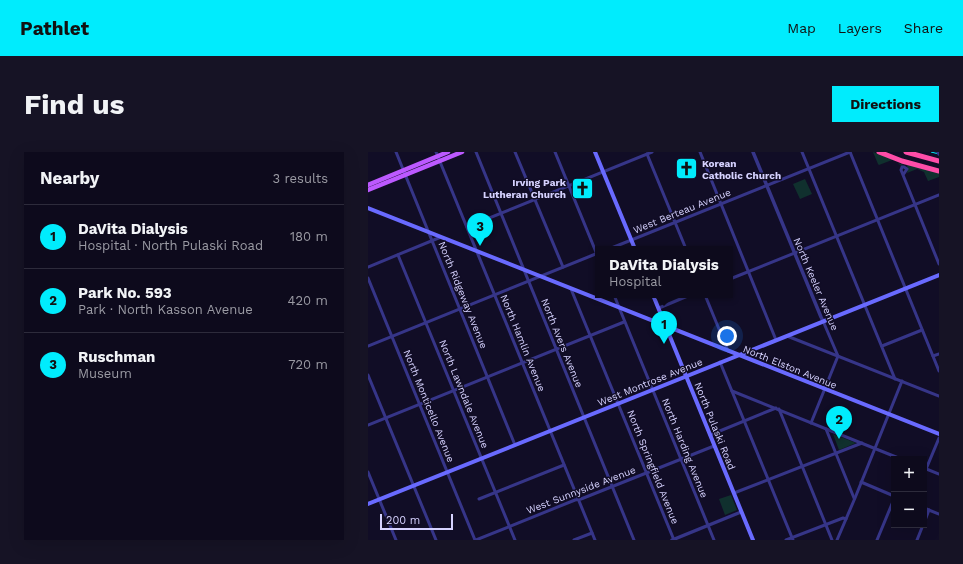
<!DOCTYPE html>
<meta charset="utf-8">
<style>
:root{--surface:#0d0a1c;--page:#161325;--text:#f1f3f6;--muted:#9a9aa3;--line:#2d2b3b;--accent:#00ecfd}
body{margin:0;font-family:"Work Sans",sans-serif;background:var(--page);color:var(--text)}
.controls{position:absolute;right:12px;bottom:12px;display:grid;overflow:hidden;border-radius:0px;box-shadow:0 4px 16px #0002}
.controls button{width:36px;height:36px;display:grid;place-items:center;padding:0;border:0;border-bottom:1px solid var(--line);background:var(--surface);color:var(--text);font:20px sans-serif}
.scale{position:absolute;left:12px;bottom:10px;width:73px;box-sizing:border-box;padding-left:4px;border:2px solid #d6d2ff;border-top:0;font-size:11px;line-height:14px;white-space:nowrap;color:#d6d2ff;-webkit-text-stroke:3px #110d26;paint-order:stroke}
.you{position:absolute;left:359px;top:184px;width:14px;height:14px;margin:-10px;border:3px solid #fff;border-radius:50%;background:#1a73e8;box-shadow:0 0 0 6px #1a73e833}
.badge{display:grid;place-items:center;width:26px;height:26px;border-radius:50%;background:var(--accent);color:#111;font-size:13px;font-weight:700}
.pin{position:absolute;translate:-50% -33px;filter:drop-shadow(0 1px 2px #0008)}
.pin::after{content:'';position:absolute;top:21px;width:14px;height:12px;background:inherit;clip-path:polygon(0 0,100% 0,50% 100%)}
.popup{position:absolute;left:227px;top:94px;width:138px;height:52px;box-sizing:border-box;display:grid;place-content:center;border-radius:0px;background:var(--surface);filter:drop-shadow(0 1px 3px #0005);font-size:13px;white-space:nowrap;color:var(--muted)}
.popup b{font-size:15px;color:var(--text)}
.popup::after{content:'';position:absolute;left:50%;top:100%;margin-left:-8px;border:8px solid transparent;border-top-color:var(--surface)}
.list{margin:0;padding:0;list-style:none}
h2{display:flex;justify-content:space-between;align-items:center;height:52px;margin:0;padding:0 16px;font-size:17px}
h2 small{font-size:13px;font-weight:400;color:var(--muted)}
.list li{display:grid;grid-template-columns:26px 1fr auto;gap:12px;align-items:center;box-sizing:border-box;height:64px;padding:0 16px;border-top:1px solid var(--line)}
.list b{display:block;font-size:15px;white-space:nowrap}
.list p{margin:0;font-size:13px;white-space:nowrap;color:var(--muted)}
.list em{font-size:13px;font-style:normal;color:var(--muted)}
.map{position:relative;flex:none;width:571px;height:388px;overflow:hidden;border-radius:0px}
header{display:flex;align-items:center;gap:24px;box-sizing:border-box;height:56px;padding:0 20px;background:var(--accent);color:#111}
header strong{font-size:19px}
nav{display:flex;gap:22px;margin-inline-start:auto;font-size:14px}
.intro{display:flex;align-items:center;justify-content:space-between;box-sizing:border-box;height:96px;padding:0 24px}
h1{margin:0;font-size:28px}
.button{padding:10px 18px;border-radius:0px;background:var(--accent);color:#111;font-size:14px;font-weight:700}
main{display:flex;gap:24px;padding:0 24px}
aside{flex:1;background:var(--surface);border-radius:0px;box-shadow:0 4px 16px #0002}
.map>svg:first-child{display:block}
.green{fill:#10302e}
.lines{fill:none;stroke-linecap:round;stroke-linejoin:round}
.minor{stroke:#363588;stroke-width:3}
.tertiary{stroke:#363588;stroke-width:3.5}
.secondary{stroke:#696aff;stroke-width:4}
.primary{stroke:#bc59ff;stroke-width:4.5}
.motorway{stroke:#ff4da8;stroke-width:5}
.rail{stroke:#00ecfd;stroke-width:1;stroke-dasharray:6 5;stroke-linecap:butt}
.labels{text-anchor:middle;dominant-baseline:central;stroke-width:3;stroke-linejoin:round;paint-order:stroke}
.poi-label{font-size:10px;font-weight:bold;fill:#d6d2ff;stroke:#110d26;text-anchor:start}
.street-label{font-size:10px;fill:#d6d2ff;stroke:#110d26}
</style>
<header>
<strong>Pathlet</strong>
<nav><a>Map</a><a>Layers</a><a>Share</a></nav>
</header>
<div class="intro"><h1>Find us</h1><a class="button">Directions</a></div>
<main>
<aside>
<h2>Nearby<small>3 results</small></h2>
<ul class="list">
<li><span class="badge">1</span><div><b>DaVita Dialysis</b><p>Hospital · North Pulaski Road</p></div><em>180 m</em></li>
<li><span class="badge">2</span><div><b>Park No. 593</b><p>Park · North Kasson Avenue</p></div><em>420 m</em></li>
<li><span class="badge">3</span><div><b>Ruschman</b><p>Museum</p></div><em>720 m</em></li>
</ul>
</aside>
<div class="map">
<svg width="571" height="388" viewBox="0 0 571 388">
<rect width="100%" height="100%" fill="#110d26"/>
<!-- green -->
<g class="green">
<path d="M505 0 524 7V8L511 13 510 12Z"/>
<path d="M530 11 539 14 540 12 552 16V17L553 16 571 21V25L560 29 556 20 549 17 539 21 540 17 539 14 536 13 533 14Z"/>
<path d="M437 27 444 42 432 47 425 32Z"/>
<path d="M465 282 488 291 471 298Z"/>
<path d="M363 343 369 358 357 363 351 347Z"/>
</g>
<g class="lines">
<!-- minor -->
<g class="minor">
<path d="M28 0 147 293"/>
<path d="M68 0 227 388"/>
<path d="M108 0 266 388"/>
<path d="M147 0 195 115"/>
<path d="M187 0 230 105"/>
<path d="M332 0 408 188"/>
<path d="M434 0 527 227"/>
<path d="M482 0 571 219"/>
<path d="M279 2 318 97"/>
<path d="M535 23 539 17 536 15H534L533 18 571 112"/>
<path d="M99 75 284 0"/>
<path d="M241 97 482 0"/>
<path d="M30 103 147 388"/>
<path d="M0 115 73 85"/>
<path d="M0 126 107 388"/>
<path d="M362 127 571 43"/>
<path d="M203 137 306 388"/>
<path d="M246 143 346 388"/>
<path d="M337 143 360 199"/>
<path d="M291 156 322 143"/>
<path d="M419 184 571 244"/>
<path d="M0 194 230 101"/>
<path d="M514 194 554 178"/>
<path d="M565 204 571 202"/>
<path d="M352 210 425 388"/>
<path d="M0 223 68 388"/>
<path d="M364 239 533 307"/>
<path d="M411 257 464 388"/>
<path d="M443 271 470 204 455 169"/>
<path d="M0 273 256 170"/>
<path d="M458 277 486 346"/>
<path d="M342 283 408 256"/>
<path d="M556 316 571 322"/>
<path d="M0 320 28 388"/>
<path d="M556 322 571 286"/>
<path d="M493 330 526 344"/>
<path d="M366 341 494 291"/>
<path d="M111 347 196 313"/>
<path d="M556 356 571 362"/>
<path d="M556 371 561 358"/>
<path d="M108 388 207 348 213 347 346 294"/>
<path d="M206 388 224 381"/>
<path d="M418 388 475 366 478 367"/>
<path d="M469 388 487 346 534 229"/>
<path d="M509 388 526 347"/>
<path d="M549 388 555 373"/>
</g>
<!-- tertiary -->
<g class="tertiary">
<path d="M385 0 453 165 455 169"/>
<path d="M570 0 571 2"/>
<path d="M304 388 373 360"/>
</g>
<!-- secondary -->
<g class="secondary">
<path d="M227 0 267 97"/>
<path d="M0 56 571 282"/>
<path d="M285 143 385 388"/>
<path d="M0 352 571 123"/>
</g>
<!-- primary -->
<g class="primary">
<path d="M0 33 80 0"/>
<path d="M0 38 94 0"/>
</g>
<!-- motorway -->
<g class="motorway">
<path d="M511 0 534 9 571 19"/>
<path d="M538 0 571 9"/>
</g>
<!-- rail -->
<path class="rail" d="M563 0 571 2"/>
</g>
<!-- icons -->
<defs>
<symbol id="church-square" viewBox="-11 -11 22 22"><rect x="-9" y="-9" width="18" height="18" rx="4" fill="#00ecfd" stroke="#110d26"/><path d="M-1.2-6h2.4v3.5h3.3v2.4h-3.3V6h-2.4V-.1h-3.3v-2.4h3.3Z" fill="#111"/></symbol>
</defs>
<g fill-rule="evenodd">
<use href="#church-square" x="306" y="4" width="25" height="25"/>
<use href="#church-square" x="202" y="24" width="25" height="25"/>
</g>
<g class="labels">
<!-- poi labels -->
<g class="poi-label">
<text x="334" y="11">Korean<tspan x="334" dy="12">Catholic Church</tspan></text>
<text x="198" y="30" text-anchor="end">Irving Park<tspan x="198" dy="12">Lutheran Church</tspan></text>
</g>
<!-- street labels -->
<g class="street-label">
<text transform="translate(314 59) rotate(-22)">West Berteau Avenue</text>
<text transform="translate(448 132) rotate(67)">North Keeler Avenue</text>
<text transform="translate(95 143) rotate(68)">North Ridgeway Avenue</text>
<text transform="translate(155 191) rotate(68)">North Hamlin Avenue</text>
<text transform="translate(194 191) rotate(68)">North Avers Avenue</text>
<text transform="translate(422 215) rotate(22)">North Elston Avenue</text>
<text transform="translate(282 230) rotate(-22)">West Montrose Avenue</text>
<text transform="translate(96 242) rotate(68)">North Lawndale Avenue</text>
<text transform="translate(61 254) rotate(68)">North Monticello Avenue</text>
<text transform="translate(347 274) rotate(68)">North Pulaski Road</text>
<text transform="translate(317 296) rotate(68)">North Harding Avenue</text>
<text transform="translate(285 315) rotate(68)">North Springfield Avenue</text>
<text transform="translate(213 338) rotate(-21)">West Sunnyside Avenue</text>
</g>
</g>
</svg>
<div class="controls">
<button>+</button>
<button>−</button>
</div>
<div class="scale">200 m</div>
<div class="you"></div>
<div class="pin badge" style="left:296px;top:192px">1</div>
<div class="popup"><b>DaVita Dialysis</b>Hospital</div>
<div class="pin badge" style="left:471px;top:287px">2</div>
<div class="pin badge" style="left:112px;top:94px">3</div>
</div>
</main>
